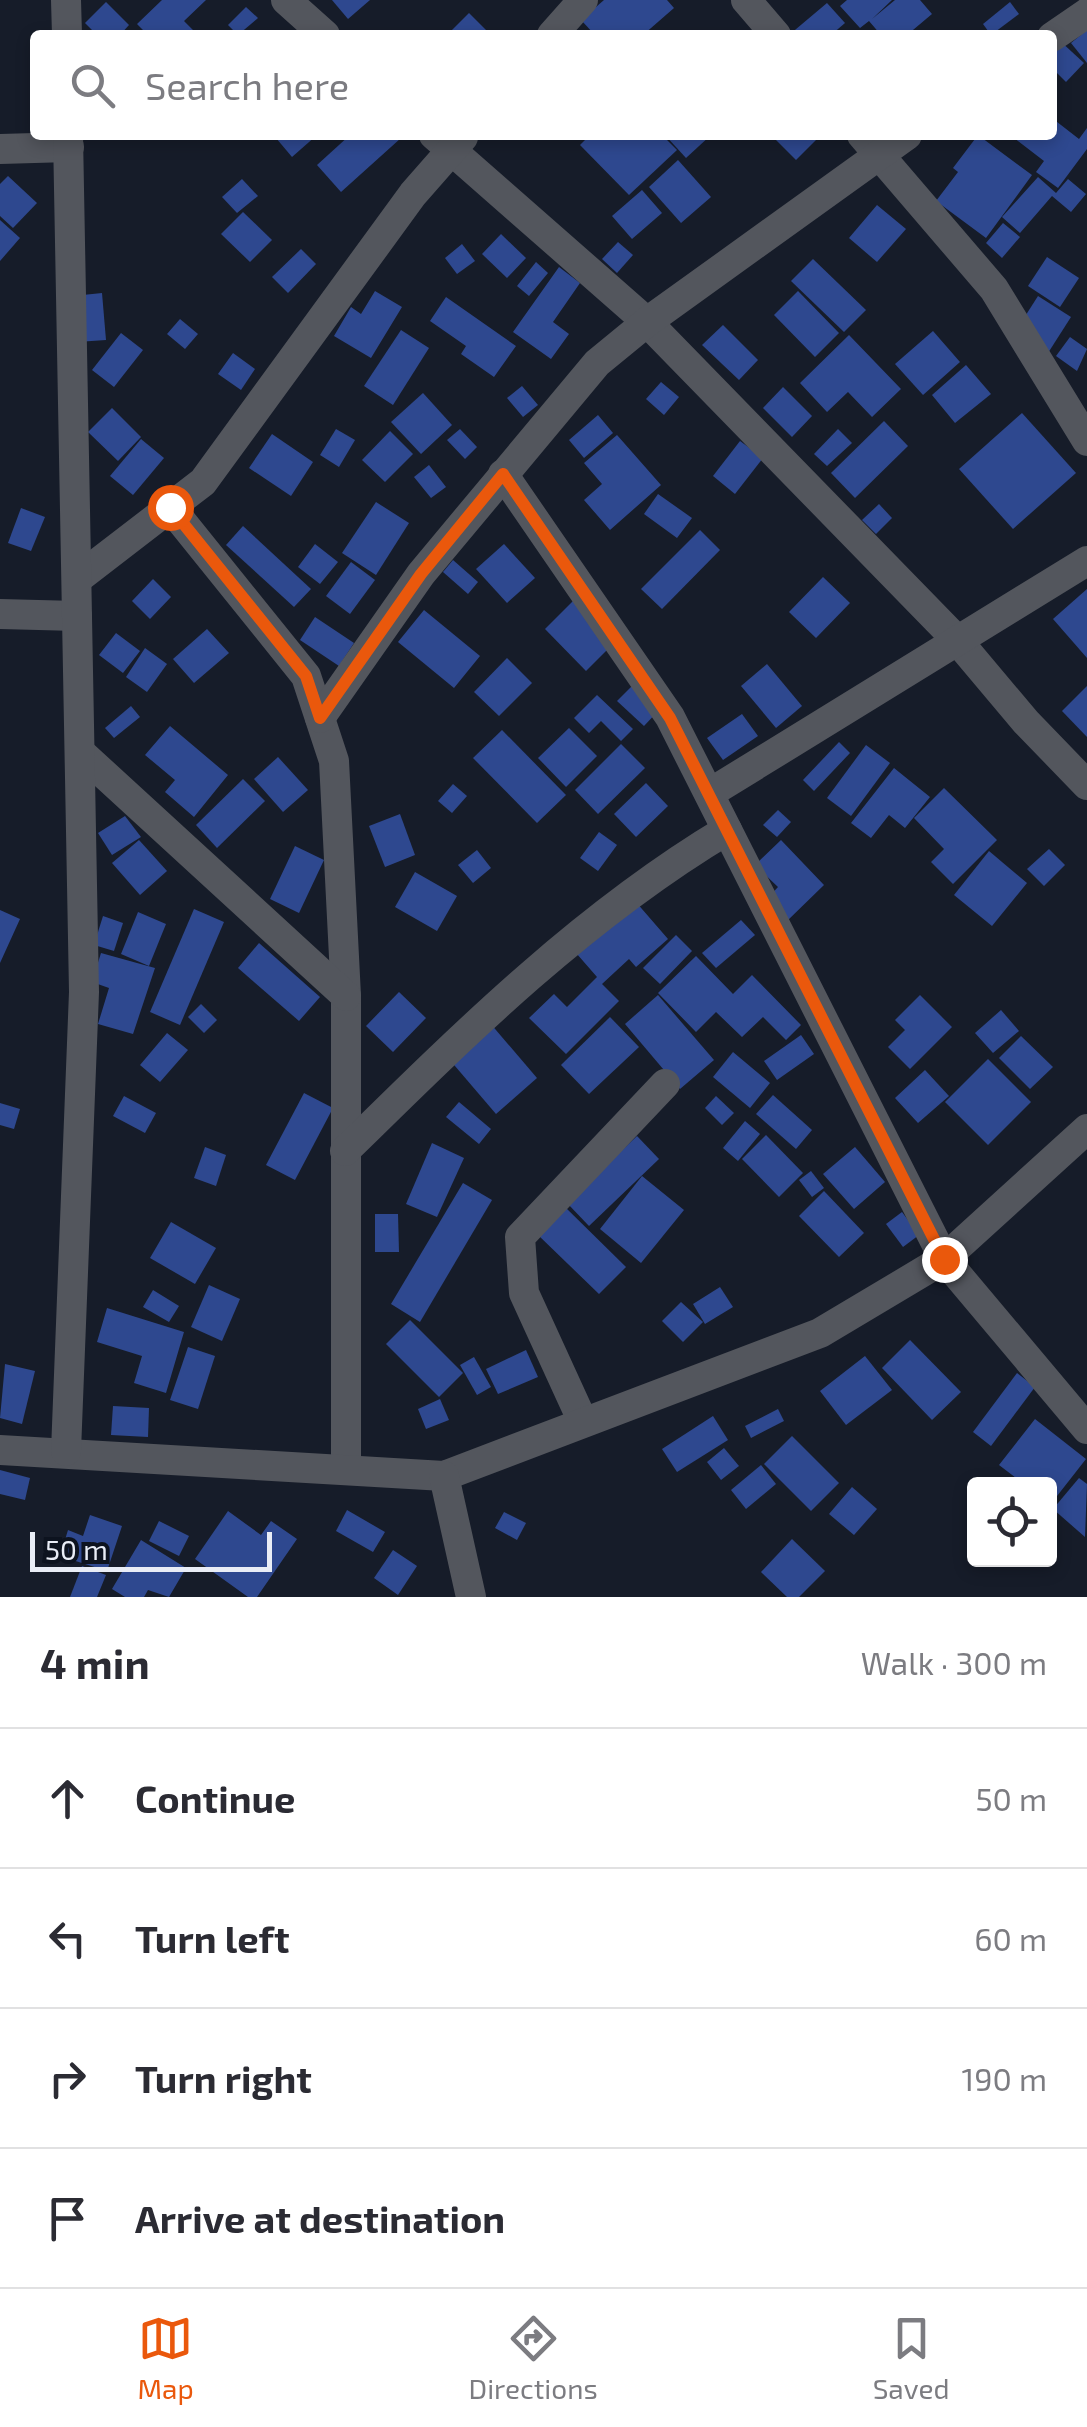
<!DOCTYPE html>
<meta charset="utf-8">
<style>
:root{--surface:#fff;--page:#f7f7f7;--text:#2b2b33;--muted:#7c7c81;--line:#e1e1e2;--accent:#ea580c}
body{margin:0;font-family:"Exo 2",sans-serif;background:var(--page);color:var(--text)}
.controls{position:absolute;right:30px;bottom:30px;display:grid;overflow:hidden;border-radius:10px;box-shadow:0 5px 15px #0003}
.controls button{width:90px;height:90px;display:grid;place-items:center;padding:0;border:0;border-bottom:2px solid var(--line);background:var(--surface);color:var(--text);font:50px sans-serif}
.scale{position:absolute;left:30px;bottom:25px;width:242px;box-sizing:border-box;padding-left:10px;border:5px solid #e9edf6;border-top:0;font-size:28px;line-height:35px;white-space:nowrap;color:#e9edf6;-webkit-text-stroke:8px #0d131f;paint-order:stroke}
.stop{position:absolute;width:30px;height:30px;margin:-22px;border:8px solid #ea580c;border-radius:50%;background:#fff}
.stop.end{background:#ea580c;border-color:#fff;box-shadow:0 2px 10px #0008}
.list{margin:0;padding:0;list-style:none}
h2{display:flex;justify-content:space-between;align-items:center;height:130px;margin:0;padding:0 40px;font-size:42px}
h2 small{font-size:32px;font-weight:400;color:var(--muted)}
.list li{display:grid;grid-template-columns:65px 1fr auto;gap:30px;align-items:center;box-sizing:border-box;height:140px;padding:0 40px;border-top:2px solid var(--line)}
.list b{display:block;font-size:38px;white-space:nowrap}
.list em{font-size:32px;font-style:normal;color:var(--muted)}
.icon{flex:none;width:55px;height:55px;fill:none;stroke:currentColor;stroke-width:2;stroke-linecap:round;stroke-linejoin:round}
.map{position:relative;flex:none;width:1087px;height:1597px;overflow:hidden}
.search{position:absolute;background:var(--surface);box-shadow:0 5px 15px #0003;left:30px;right:30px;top:30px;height:110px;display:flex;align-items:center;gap:25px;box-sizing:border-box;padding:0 35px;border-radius:10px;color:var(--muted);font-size:38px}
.sheet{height:690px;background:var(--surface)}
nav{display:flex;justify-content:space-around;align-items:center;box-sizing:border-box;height:140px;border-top:2px solid var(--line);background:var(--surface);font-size:28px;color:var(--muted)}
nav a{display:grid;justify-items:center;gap:5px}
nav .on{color:var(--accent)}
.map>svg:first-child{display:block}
.building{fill:#2e488f}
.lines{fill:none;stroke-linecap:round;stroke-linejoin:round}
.minor{stroke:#53565d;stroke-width:30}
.route{stroke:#ea580c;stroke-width:12}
</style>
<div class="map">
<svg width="1087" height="1597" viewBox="0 0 1087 1597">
<rect width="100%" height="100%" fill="#161c29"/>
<!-- building -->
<g class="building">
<path d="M162 0H206L184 21 198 35H148L137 24Z"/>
<path d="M332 0H370L348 19Z"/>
<path d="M604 0H667L674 8 643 35H595L581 20Z"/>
<path d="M847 0H892L872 19 895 0H920L932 14 907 35H881L869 21 860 28 840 6Z"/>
<path d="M106 2 129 25 120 35H97L85 23Z"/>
<path d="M1010 2 1019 14 991 35 983 24Z"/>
<path d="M827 3 845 23 831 35H789Z"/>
<path d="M246 7 258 18 238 35 228 25Z"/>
<path d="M469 13 491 35H447Z"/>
<path d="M1087 30V63L1071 43Z"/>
<path d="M1059 40 1084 63 1066 82 1052 68V48Z"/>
<path d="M1052 118 1079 139 1087 128V149L1058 188 1036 172 1044 161 1010 135H1052Z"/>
<path d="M279 135H317L292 157 276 138Z"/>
<path d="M350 135 401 138 341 192 317 165Z"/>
<path d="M590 135H662L677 150 629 195 580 145Z"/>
<path d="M665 135H711L686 158Z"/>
<path d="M771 135H815L818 138 796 160Z"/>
<path d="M978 135 1032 175 986 238 936 201 958 172 953 168Z"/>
<path d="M678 160 711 197 681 223 649 187Z"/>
<path d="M8 176 37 203 13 228 0 216V184Z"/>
<path d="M1038 177 1056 193 1068 179 1086 194 1071 212 1052 196 1020 233 1002 217Z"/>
<path d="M242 179 258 196 237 213 222 197Z"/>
<path d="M642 190 662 213 632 239 612 216Z"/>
<path d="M877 205 906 229 877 262 849 238Z"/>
<path d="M243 212 272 240 250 262 221 234Z"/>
<path d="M0 220 20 238 0 261Z"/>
<path d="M1003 223 1020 237 1002 258 986 243Z"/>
<path d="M501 234 526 258 507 278 482 254Z"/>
<path d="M618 242 633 255 617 273 602 259Z"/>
<path d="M462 244 475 261 457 274 445 258Z"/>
<path d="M301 249 316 264 288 293 272 277Z"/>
<path d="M1047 257 1079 278 1060 307 1028 286Z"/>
<path d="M813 259 866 310 844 332 791 281Z"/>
<path d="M536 262 548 273 529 296 517 286Z"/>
<path d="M559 267 580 283 553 322 569 334 551 359 513 332Z"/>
<path d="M375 291 402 307 371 358 334 336 351 307 361 314Z"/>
<path d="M798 291 839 333 815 357 774 315Z"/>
<path d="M102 293 106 340 77 342 73 296Z"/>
<path d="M1038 296 1071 317 1048 353 1015 332Z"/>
<path d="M446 297 516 346 494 377 461 354 466 346 430 321Z"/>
<path d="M180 319 198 334 185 349 167 334Z"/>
<path d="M723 325 758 360 739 380 702 345Z"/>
<path d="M401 330 429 348 393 405 364 386Z"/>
<path d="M933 331 960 362 923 395 895 364Z"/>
<path d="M121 333 143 350 114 387 92 370Z"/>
<path d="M849 335 901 389 872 417 848 392 827 412 800 383Z"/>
<path d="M1070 337 1087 349 1077 371 1056 356Z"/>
<path d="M233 353 255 369 241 390 218 374Z"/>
<path d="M966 365 991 394 955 423 932 395Z"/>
<path d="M661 382 679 397 664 415 646 399Z"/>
<path d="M522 386 538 405 523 417 507 398Z"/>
<path d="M783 387 812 416 792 437 763 408Z"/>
<path d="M423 393 452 425 421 454 391 422Z"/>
<path d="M112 408 141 437 118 461 88 432Z"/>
<path d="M1022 413 1076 473 1013 529 959 469Z"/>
<path d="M598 415 613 433 584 458 569 440Z"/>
<path d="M884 421 908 446 855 498 831 473Z"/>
<path d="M336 429 355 440 339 467 320 455Z"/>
<path d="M460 429 477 447 465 459 447 440Z"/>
<path d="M838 429 852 443 827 466 814 454Z"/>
<path d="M390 431 413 454 385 482 362 460Z"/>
<path d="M272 434 313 462 291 496 249 468Z"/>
<path d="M617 435 661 485 610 530 584 500 602 484 584 463Z"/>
<path d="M141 439 164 458 133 495 110 476Z"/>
<path d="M740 441 763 458 735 494 713 476Z"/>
<path d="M429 465 446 487 431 498 414 477Z"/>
<path d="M658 494 692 518 677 538 644 514Z"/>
<path d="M376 502 409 523 376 575 342 553Z"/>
<path d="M879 504 892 518 876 534 862 520Z"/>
<path d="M21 508 45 517 31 551 8 543Z"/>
<path d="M243 526 311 589 294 607 226 545Z"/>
<path d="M700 530 720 550 662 609 641 589Z"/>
<path d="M315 544 338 562 320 584 298 567Z"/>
<path d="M504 544 535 578 507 603 476 569Z"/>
<path d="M453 560 478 582 468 594 443 572Z"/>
<path d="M351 562 375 580 350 614 326 596Z"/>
<path d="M823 577 850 603 816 638 789 612Z"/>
<path d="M153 579 171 597 150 619 132 601Z"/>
<path d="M1087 589V658L1053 619Z"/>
<path d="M576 598 617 640 586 671 545 629Z"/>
<path d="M424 610 480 656 454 688 398 642Z"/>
<path d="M315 617 354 643 339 666 300 640Z"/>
<path d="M207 629 229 653 194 683 173 659Z"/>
<path d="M116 633 140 651 123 673 99 655Z"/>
<path d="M145 648 167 664 147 692 126 677Z"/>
<path d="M507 658 532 683 499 716 474 692Z"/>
<path d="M767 664 802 706 776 728 741 686Z"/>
<path d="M634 684 660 709 644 726 617 701Z"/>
<path d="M1087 686V737L1062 711Z"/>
<path d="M597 695 633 729 621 741 601 721 589 733 574 718Z"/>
<path d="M131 706 140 717 114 738 105 728Z"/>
<path d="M742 714 758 736 723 760 707 738Z"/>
<path d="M170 726 228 775 194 817 165 792 175 780 145 755Z"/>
<path d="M569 728 597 756 566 787 538 758Z"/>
<path d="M502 730 566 795 537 823 473 758Z"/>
<path d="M839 742 850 753 814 791 803 780Z"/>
<path d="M621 744 645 768 598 814 575 790Z"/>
<path d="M866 745 890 763 851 816 827 798Z"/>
<path d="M278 757 308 790 283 812 254 779Z"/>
<path d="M894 768 930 797 905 828 889 815 871 838 851 823Z"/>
<path d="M243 779 265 801 217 848 196 825Z"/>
<path d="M646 783 668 806 636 837 614 814Z"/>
<path d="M453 784 467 796 452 813 438 801Z"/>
<path d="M944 788 997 840 953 884 931 862 944 849 914 818Z"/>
<path d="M778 810 791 822 777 837 763 825Z"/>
<path d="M400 814 415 855 385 867 369 826Z"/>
<path d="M125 816 141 837 112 855 98 833Z"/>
<path d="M599 832 617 845 598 871 580 858Z"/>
<path d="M139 840 167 871 140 895 112 863Z"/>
<path d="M781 840 824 885 786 922 765 901 778 887 755 865Z"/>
<path d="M295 846 324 860 299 913 270 899Z"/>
<path d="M1049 849 1065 865 1044 886 1027 869Z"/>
<path d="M477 850 491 868 473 883 458 865Z"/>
<path d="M989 851 1027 883 992 926 954 895Z"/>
<path d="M415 872 457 896 437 931 395 907Z"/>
<path d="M629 894 668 939 636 967 629 959 602 984 619 1001 566 1054 529 1018 554 994 567 1007 597 977 570 946Z"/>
<path d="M194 909 224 922 180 1025 150 1012Z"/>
<path d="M0 910 20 919 0 963Z"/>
<path d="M138 912 166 924 149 966 121 954Z"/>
<path d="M103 916 123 923 114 951 94 945Z"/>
<path d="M741 920 755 935 716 968 702 953Z"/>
<path d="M676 935 692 951 660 984 643 968Z"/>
<path d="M259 943 320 997 299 1021 238 968Z"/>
<path d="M101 953 155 968 133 1034 98 1024 109 988 92 982Z"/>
<path d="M696 956 733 994 752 975 801 1025 786 1040 763 1017 742 1037 716 1012 696 1032 658 993Z"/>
<path d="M399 992 426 1018 393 1052 366 1026Z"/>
<path d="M658 995 714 1060 680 1089 625 1024Z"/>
<path d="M920 995 952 1027 910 1069 888 1047 905 1030 895 1020Z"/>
<path d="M201 1004 217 1020 204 1033 188 1017Z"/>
<path d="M1001 1010 1019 1031 993 1053 975 1033Z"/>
<path d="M484 1016 537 1078 496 1114 443 1052Z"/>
<path d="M610 1017 639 1047 589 1094 561 1065Z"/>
<path d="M167 1033 188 1050 160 1082 140 1065Z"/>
<path d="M801 1035 814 1054 777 1080 764 1061Z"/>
<path d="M1021 1036 1053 1067 1030 1089 999 1058Z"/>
<path d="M733 1052 770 1083 750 1108 713 1077Z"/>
<path d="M988 1059 1031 1102 988 1145 945 1102Z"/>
<path d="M925 1070 949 1096 918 1123 895 1098Z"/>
<path d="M304 1093 333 1108 295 1180 266 1165Z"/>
<path d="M773 1095 812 1130 796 1149 756 1114Z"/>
<path d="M124 1096 156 1113 145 1133 113 1116Z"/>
<path d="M716 1096 734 1113 722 1125 705 1108Z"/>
<path d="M459 1102 491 1129 479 1144 446 1117Z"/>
<path d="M0 1103 20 1109 14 1129 0 1125Z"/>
<path d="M745 1121 760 1134 738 1161 723 1148Z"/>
<path d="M766 1135 803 1173 779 1197 742 1159Z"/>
<path d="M637 1136 659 1159 589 1226 567 1203Z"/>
<path d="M432 1143 464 1158 437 1217 406 1204Z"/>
<path d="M205 1147 226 1155 216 1186 194 1178Z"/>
<path d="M855 1147 885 1182 854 1209 823 1174Z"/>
<path d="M811 1171 824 1188 812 1197 799 1180Z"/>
<path d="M642 1176 684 1210 641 1263 600 1229Z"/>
<path d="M463 1183 492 1200 420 1322 391 1304Z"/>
<path d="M824 1191 864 1233 839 1257 799 1216Z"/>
<path d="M564 1206 626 1267 599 1294 537 1234Z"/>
<path d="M902 1212 919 1235 903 1247 886 1224Z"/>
<path d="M375 1214H398L399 1252H375Z"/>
<path d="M171 1222 216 1248 195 1284 150 1258Z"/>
<path d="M209 1285 240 1299 222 1341 191 1327Z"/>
<path d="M720 1287 733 1307 705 1324 693 1304Z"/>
<path d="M153 1290 179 1306 169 1322 143 1307Z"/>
<path d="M681 1302 703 1322 683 1342 662 1321Z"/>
<path d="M107 1308 184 1332 166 1393 134 1383 142 1356 97 1342Z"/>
<path d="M410 1320 463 1373 439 1397 386 1344Z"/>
<path d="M910 1340 961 1392 932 1420 882 1368Z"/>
<path d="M188 1347 215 1356 198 1409 170 1400Z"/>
<path d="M526 1350 538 1377 498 1394 486 1369Z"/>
<path d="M865 1356 892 1390 846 1425 820 1391Z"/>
<path d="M474 1357 491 1387 477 1395 460 1365Z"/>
<path d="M5 1364 35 1371 22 1424 0 1418Z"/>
<path d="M1017 1373 1035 1387 991 1446 973 1432Z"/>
<path d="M440 1399 449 1420 426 1429 418 1409Z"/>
<path d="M113 1406 149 1408 148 1437 111 1435Z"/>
<path d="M778 1409 784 1421 751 1438 745 1426Z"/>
<path d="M713 1416 728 1440 677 1472 662 1449Z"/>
<path d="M1035 1419 1086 1459 1050 1505V1484H1024L999 1465Z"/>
<path d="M792 1436 839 1483 811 1511 764 1464Z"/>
<path d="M724 1448 739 1466 721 1480 707 1462Z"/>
<path d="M761 1465 776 1484 746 1509 731 1490Z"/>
<path d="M0 1470 30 1478 25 1500 0 1494Z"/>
<path d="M1079 1478 1087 1484 1085 1537 1053 1509Z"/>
<path d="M852 1487 877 1509 854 1535 829 1514Z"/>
<path d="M347 1510 385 1532 373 1552 336 1531Z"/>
<path d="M228 1511 261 1535 271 1521 297 1539 257 1597H248L195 1559Z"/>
<path d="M504 1512 526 1523 517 1540 495 1528Z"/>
<path d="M90 1515 122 1526 107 1571 60 1556 68 1530 83 1536Z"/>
<path d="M159 1521 189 1536 179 1556 149 1541Z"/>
<path d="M792 1539 825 1571 799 1597H787L761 1572Z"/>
<path d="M141 1540 186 1568 169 1597 148 1590 144 1597H125L112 1589Z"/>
<path d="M393 1550 417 1566 398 1595 374 1578Z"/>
<path d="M82 1566 106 1575 97 1597H70Z"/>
</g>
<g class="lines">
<!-- minor -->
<g class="minor">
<path d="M66 0 67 35"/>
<path d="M286 0 325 35"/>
<path d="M746 0 776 35"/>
<path d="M552 35 583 0"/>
<path d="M1052 37 1087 13"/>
<path d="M434 135 647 322 957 640 1026 722 1087 785"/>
<path d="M862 135 994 289 1087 441"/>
<path d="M0 149 69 147"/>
<path d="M503 474 670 717 944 1259 1087 1429"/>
<path d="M170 507 306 676 334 761 346 996V1469"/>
<path d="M77 579 203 482 413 194 463 137"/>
<path d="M0 614 77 616"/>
<path d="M320 718 421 574 597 363 647 322 907 135"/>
<path d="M80 752 346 996"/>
<path d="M710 793 1087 561"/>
<path d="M345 1151C464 1034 583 916 727 830"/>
<path d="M583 1422 524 1293 520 1237 665 1084"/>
<path d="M0 1450 444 1476 820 1333 944 1259 1087 1129"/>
<path d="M66 1451 84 992 68 135"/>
<path d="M444 1476 471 1597"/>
</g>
</g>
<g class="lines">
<!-- route -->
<path class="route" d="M170 507 306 676 320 718 421 574 503 474 670 718 944 1259"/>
</g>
</svg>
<div class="controls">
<button><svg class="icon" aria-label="locate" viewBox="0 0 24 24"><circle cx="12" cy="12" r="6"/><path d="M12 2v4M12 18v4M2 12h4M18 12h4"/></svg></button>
</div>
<div class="scale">50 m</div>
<div class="stop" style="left:170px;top:507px"></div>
<div class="stop end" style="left:944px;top:1259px"></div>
<div class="search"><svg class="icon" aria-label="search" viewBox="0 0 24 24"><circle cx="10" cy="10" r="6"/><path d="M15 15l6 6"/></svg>Search here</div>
</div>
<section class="sheet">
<h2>4 min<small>Walk · 300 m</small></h2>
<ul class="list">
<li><svg class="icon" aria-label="ahead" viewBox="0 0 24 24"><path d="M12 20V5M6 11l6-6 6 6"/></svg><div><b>Continue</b></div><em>50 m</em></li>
<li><svg class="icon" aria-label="left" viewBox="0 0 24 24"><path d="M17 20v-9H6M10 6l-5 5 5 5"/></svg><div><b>Turn left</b></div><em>60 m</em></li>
<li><svg class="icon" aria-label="right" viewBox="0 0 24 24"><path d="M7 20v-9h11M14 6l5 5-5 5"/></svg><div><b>Turn right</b></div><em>190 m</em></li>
<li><svg class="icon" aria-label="arrive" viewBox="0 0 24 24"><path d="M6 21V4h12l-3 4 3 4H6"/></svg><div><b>Arrive at destination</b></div></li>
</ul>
</section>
<nav>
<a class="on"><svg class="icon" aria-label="map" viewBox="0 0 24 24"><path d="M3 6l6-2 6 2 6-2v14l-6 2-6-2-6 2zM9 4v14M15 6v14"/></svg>Map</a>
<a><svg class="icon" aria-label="directions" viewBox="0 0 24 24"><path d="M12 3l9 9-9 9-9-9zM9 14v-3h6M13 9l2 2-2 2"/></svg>Directions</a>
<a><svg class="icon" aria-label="saved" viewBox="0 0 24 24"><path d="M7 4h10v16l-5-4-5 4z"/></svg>Saved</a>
</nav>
